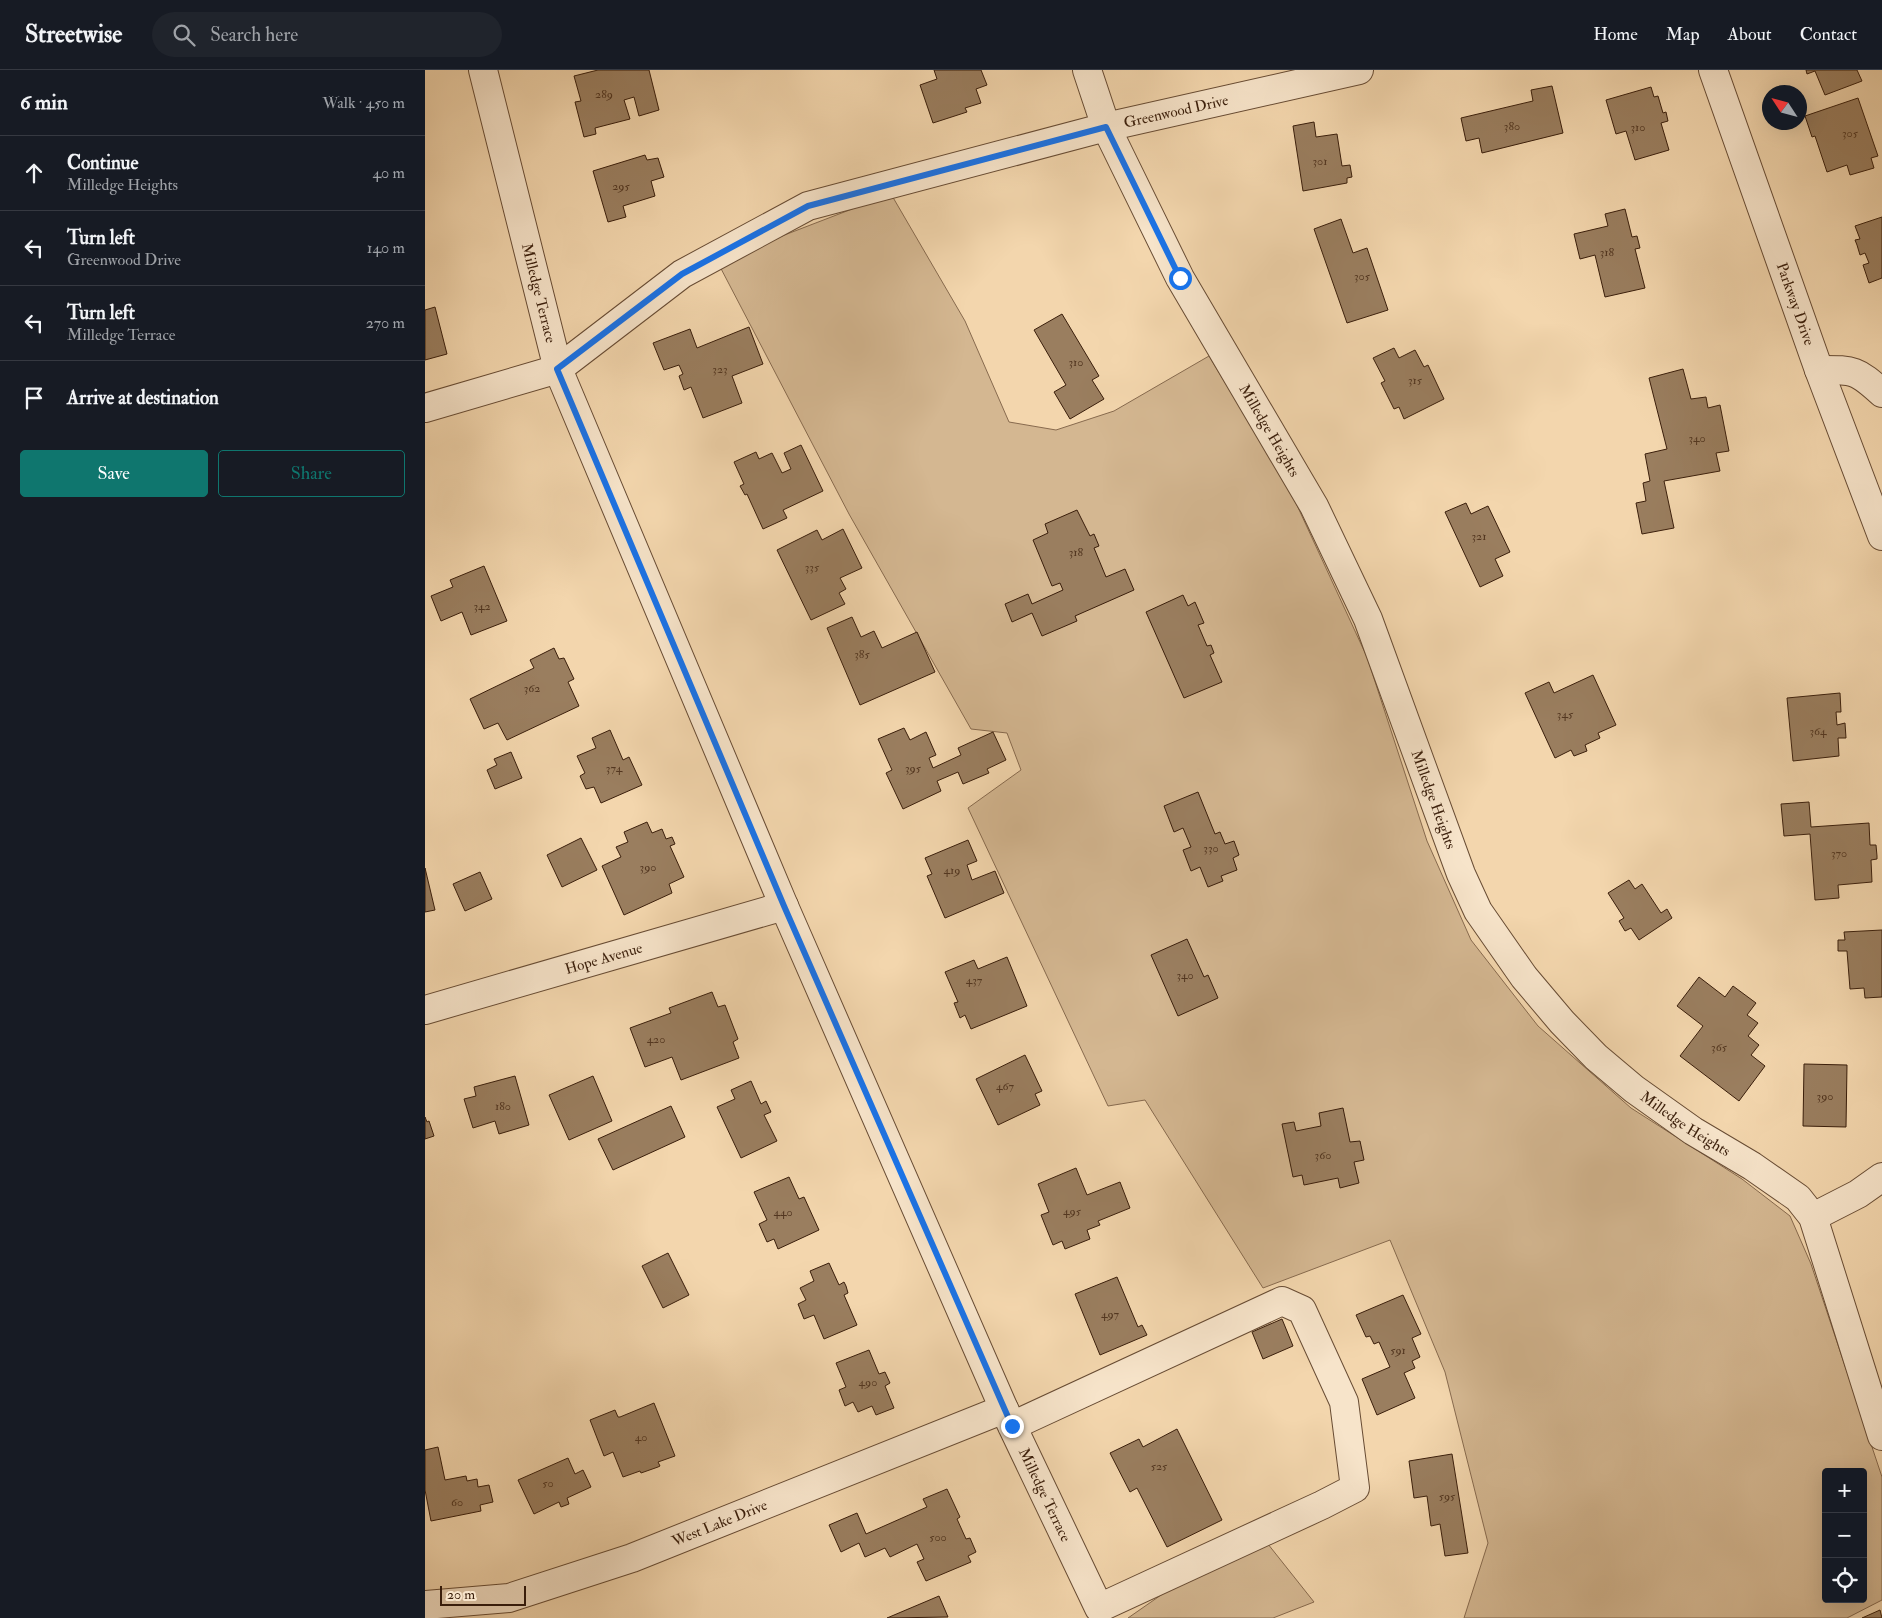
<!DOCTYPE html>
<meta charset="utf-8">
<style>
:root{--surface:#171b24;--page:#20242c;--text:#f1f3f6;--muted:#9ea1a6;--line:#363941;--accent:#0f766e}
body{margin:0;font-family:"IM FELL Double Pica",serif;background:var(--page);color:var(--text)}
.controls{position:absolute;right:15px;bottom:15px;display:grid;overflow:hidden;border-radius:5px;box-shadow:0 5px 20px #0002}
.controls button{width:45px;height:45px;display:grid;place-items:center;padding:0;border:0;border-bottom:1px solid var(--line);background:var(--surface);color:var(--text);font:25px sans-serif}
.compass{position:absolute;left:1337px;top:15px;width:45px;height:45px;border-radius:50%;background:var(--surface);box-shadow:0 5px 20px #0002;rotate:306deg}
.scale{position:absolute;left:15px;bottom:12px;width:86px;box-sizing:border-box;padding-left:5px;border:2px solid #3a1e0b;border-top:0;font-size:14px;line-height:18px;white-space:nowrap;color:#3a1e0b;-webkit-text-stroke:4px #f7e4ca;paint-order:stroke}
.stop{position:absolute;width:15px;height:15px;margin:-11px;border:4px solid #1a73e8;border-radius:50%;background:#fff}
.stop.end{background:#1a73e8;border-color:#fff;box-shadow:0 1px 5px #0008}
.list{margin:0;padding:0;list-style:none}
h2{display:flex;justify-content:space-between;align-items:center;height:65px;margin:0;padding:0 20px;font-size:21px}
h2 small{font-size:16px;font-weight:400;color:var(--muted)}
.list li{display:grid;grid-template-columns:32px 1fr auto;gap:15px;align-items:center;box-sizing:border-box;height:75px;padding:0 20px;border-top:1px solid var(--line)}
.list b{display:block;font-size:19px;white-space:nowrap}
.list p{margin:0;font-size:16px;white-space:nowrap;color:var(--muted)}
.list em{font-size:16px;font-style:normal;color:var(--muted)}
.actions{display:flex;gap:10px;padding:15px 20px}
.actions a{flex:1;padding:11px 0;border:1px solid var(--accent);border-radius:5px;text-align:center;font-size:18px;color:var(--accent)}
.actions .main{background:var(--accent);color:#fff}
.icon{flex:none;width:28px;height:28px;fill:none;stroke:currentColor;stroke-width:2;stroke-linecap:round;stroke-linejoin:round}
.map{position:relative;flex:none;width:1457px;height:1548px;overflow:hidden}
header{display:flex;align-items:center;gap:30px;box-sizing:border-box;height:70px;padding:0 25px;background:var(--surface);border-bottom:1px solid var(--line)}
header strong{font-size:24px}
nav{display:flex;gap:28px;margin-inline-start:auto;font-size:18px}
.search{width:350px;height:45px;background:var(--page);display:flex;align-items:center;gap:12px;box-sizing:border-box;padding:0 18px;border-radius:28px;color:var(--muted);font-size:19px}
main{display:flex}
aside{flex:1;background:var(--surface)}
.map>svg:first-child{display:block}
.green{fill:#d4b791;stroke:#876a4e;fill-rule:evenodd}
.building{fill:#9a7e5f;stroke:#3a1e0b}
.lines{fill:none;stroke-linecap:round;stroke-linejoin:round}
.minor-casing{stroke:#684c34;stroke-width:30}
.minor{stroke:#f7e4ca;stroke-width:28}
.route{stroke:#1a73e8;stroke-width:6}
.labels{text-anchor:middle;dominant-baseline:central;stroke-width:4;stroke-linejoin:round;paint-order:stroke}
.number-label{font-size:12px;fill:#523620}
.street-label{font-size:15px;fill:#3a1e0b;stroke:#f7e4ca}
</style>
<header>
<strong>Streetwise</strong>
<div class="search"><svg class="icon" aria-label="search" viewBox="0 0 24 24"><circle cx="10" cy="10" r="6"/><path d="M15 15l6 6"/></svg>Search here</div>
<nav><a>Home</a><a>Map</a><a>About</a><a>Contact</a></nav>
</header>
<main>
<aside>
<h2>6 min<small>Walk · 450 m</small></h2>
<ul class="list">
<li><svg class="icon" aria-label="ahead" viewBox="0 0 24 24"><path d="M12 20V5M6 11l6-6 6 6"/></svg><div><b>Continue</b><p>Milledge Heights</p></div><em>40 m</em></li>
<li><svg class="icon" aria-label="left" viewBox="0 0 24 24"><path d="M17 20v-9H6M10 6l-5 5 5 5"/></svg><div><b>Turn left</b><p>Greenwood Drive</p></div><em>140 m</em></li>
<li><svg class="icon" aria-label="left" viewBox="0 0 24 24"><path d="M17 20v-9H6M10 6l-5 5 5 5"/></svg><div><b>Turn left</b><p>Milledge Terrace</p></div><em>270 m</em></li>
<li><svg class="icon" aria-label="arrive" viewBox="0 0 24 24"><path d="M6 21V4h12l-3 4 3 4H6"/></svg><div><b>Arrive at destination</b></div></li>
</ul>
<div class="actions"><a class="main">Save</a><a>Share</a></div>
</aside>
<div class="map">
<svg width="1457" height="1548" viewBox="0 0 1457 1548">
<rect width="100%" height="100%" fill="#f3d6ad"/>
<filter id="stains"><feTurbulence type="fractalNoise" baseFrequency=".004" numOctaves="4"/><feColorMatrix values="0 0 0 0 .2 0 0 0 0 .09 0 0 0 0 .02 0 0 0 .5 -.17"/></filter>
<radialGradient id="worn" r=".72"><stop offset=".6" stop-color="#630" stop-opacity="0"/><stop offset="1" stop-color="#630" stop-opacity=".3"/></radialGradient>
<!-- green -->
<g class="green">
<path d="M466 124 540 251 584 352 631 360 689 341 784 286 864 418 942 587 1002 771 1046 870 1113 956 1206 1038 1317 1109 1365 1146 1386 1194 1457 1407V1530L1422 1548H1039L1063 1473 1020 1302 965 1170 838 1218 720 1030 683 1036 543 738 596 700 582 663 546 659 424 444 292 191ZM1401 1402H1438V1529H1401Z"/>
<path d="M831 1459 889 1532 848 1548H703Z"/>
</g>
<!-- building -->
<g class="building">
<path d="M173 0H224L234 40 214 46 209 27 199 30 205 49 170 58 171 64 159 67 150 32 156 31 149 6Z"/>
<path d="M509 0H556L562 15 551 19 556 33 540 38 542 42 508 53 495 15 512 9Z"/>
<path d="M1381 0H1432L1437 11 1400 25 1390 1 1382 4Z"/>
<path d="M1127 16 1138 63 1057 83 1054 68 1041 71 1036 48 1108 31 1106 20Z"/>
<path d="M1226 17 1229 27 1233 26 1238 43 1241 42 1243 51 1236 53 1244 80 1210 90 1201 61 1191 64 1181 30Z"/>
<path d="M1433 28 1453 86 1446 88 1449 98 1425 105 1422 95 1402 102 1390 66 1387 67 1380 46Z"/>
<path d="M889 52 891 67 912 64 917 96 925 95 927 107 922 108V113L878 121 868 56Z"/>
<path d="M220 85 222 90 233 88 239 107 226 111 230 126 198 136 201 147 183 152 168 101Z"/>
<path d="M1200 139 1207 167 1212 166 1215 178 1210 179 1220 218 1180 227 1170 185 1155 189 1149 164 1183 156 1180 144Z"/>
<path d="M1457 147V208L1444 213 1438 195 1444 193 1440 183 1435 185 1432 175 1430 170 1435 169 1430 156Z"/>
<path d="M916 149 928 183 942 178 963 240 922 253 889 159Z"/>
<path d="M10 237 22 284 0 290V240Z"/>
<path d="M637 244 674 306 667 310 679 329 645 349 629 322 641 315 609 260Z"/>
<path d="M324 257 338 294 307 306 317 333 278 348 266 317 259 320 254 306 258 304 254 295 239 300 228 273 265 259 272 278Z"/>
<path d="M969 278 974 288 990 280 999 297 1003 295 1019 329 979 349 974 337 969 339 956 313 960 311 948 288Z"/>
<path d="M1258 299 1266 329 1281 327 1283 338 1295 335 1304 381 1291 383 1295 401 1239 411 1249 458 1217 464 1211 433 1221 431 1218 413 1225 411 1220 384 1242 379 1224 308Z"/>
<path d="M376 375 398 421 358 440 362 448 338 459 322 424 320 425 315 416 319 414 309 392 331 382 334 389 347 383 357 403 366 399 359 383Z"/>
<path d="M1041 433 1046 444 1063 436 1085 482 1070 489 1078 506 1055 517 1020 442Z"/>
<path d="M652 440 665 466 669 464 674 476 669 478 681 507 700 499 709 520 650 546 652 551 617 566 607 543 587 552 580 534 603 524 607 534 638 520 635 513 627 516 608 470 623 463 620 454Z"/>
<path d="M418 459 437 498 415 508 421 519 414 523 420 534 386 550 352 480 392 460 397 470Z"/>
<path d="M59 496 82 551 46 565 37 542 16 551 6 526 28 517 25 510Z"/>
<path d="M758 525 763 536 770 532 779 553 773 555 782 576 786 575 789 583 785 585 797 612 759 628 721 542Z"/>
<path d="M427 547 436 567 449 561 457 578 492 562 510 602 435 635 402 558Z"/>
<path d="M129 578 134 589 139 588 149 609 143 612 154 636 82 670 73 653 59 659 45 629 109 598 105 590Z"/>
<path d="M1168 605 1191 655 1173 663 1175 668 1160 675 1162 681 1149 686 1146 680 1130 688 1100 623 1124 612 1129 623Z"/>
<path d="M1415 623 1416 642H1411L1412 655 1420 653 1421 668H1413L1414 686 1368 691 1362 628Z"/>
<path d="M479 658 485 670 501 662 511 685 504 688 508 698 536 685 533 678 568 662 581 690 562 699 564 703 538 714 533 702 512 711 516 721 478 739 461 703 467 700 453 669Z"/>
<path d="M185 660 198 690 204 687 217 715 176 733 169 717 161 719 155 706 160 703 152 686 171 678 167 668Z"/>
<path d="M86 682 97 708 70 719 62 700 72 695 69 689Z"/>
<path d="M773 722 790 764 795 762 800 774 809 771 814 785 808 788 812 800 796 806 798 811 783 817 775 797 766 801 758 780 766 777 758 758 749 762 739 736Z"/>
<path d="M1384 732 1386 757 1444 753 1445 775H1451L1452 786V789L1446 790 1447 812 1413 815 1414 828 1390 830 1385 764 1359 766 1356 734Z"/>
<path d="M222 752 227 763 237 759 241 769 247 767 250 774 245 776 259 807 244 814 247 823 199 845 177 796 196 787 191 777 203 772 199 762Z"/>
<path d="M156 768 172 800 137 817 122 785Z"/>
<path d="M543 770 552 791 542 795 547 810 570 801 579 823 520 848 502 806 507 804 500 788Z"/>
<path d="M0 798 10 840 0 842Z"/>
<path d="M55 802 67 829 40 841 28 814Z"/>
<path d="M1204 810 1210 819 1217 814 1236 843 1242 839 1247 848 1214 870 1206 858 1200 861 1194 851 1199 848 1183 823Z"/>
<path d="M1457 860V927L1440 928 1439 918 1425 919 1422 881H1413V870H1420L1419 862Z"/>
<path d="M762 869 779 907 783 905 793 928 753 946 726 885Z"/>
<path d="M582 887 602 936 546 959 540 945 535 948 529 933 533 932 520 902 549 890 553 899Z"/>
<path d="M1274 907 1300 927 1308 916 1331 933 1322 945 1333 953 1323 966 1334 975 1326 985 1340 996 1314 1031 1255 986 1278 956 1252 936Z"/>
<path d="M287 922 293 937 300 935 313 969 308 972 314 988 256 1010 247 987 220 997 205 958 246 943 244 938Z"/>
<path d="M600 985 617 1021 610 1024 615 1035 573 1055 551 1009Z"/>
<path d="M1379 994 1422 995 1421 1057 1378 1056Z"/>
<path d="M90 1006 104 1055 74 1064 70 1051 48 1058 39 1029 51 1026 49 1017Z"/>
<path d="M168 1006 187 1051 144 1070 124 1025Z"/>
<path d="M326 1011 336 1034 341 1031 346 1042 339 1045 352 1071 316 1088 292 1037 310 1029 306 1020Z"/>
<path d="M246 1036 260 1067 188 1100 173 1069Z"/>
<path d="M918 1038 925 1072 935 1071 939 1090 929 1092 934 1113 915 1118 913 1108 879 1115 877 1105 868 1107 857 1054 869 1052 871 1061 896 1056 894 1043Z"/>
<path d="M0 1047 2 1052 4 1051 9 1066 0 1069Z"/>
<path d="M651 1098 662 1125 695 1112 705 1138 673 1151 675 1155 662 1160 665 1169 640 1179 637 1171 628 1175 616 1145 624 1142 613 1114Z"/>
<path d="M364 1107 374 1129 379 1127 394 1160 353 1179 349 1169 342 1172 334 1154 342 1150 329 1122Z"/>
<path d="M243 1183 264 1225 238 1238 217 1196Z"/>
<path d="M404 1193 414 1215 419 1212 421 1216 423 1223 419 1225 432 1255 399 1269 389 1245 379 1249 373 1234 381 1230 375 1218 389 1211 385 1201Z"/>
<path d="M692 1207 713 1257 717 1255 722 1265 675 1285 650 1224Z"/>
<path d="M978 1225 996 1264 987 1268 995 1287 987 1291 990 1298 979 1303 990 1328 952 1345 937 1309 965 1297 954 1272 949 1274 945 1266 941 1267 931 1245Z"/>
<path d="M857 1249 868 1276 838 1289 827 1262Z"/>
<path d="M444 1280 454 1304 460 1302 465 1313 460 1316 469 1338 451 1345 447 1336 433 1342 428 1332 420 1336 414 1320 421 1317 411 1293Z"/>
<path d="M229 1333 250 1386 233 1392 235 1396 233 1397 216 1403 215 1401 198 1407 188 1382 179 1386 165 1350 190 1340 193 1347H195Z"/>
<path d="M752 1359 797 1450 742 1477 712 1418 705 1422 685 1383 714 1369 718 1377Z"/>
<path d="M13 1377 20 1410 41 1406 42 1411 52 1409 53 1417 64 1415 68 1432 55 1435 56 1441 6 1451 0 1420V1380Z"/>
<path d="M1027 1384 1043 1483 1020 1486 1015 1454 1006 1456 1002 1426 989 1428 984 1391Z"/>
<path d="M143 1388 150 1404 158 1400 166 1417 142 1428 144 1434 136 1437 134 1432 109 1444 93 1410Z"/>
<path d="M522 1419 535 1447 532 1449 541 1469 545 1468 551 1482 543 1486 546 1492 501 1511 492 1492 499 1489 492 1474 465 1487 460 1478 440 1487 434 1473 416 1482 404 1455 432 1443 441 1464 502 1437 498 1429Z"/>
<path d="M514 1526 523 1547 462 1548Z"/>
<path d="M1455 1540 1457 1548H1437Z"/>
</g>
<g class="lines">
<defs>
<g id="minor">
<path id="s1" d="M58 0 133 299 359 836 579 1339 674 1538 897 1435 930 1418 919 1332 877 1240 857 1231 587 1356"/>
<path id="s2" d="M662 0 681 57 755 208 889 436 943 549 1036 804 1053 841 1099 907 1137 952 1171 987 1209 1019 1268 1061 1327 1096 1373 1128 1388 1147 1457 1366"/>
<path id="s3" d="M1288 0 1394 300 1457 466"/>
<path d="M1394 300C1428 300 1431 299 1457 323"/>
<path id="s4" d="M0 338 133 299 257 204 383 136 681 57 934 0"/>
<path id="s5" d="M0 940 359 836"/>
<path d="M1388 1147 1433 1124 1457 1107"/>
<path id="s6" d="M0 1535 84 1528 207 1488 579 1339"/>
</g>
</defs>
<!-- minor casing -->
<use href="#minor" class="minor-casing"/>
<!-- minor -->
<use href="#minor" class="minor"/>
</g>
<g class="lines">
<!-- route -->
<path class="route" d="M587 1356 359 836 132 299 257 204 383 136 681 57 755 208"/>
</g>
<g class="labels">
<!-- number labels -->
<g class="number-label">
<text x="179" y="24">289</text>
<text x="1087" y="56">380</text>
<text x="1213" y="57">310</text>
<text x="1425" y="63">305</text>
<text x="895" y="91">301</text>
<text x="196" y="116">295</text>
<text x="1182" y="182">318</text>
<text x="937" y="206">305</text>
<text x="651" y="292">310</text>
<text x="295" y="299">323</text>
<text x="990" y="310">315</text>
<text x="1272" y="368">340</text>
<text x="1054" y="466">321</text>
<text x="651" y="482">318</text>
<text x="387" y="497">335</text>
<text x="57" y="536">342</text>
<text x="437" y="584">385</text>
<text x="107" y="618">362</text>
<text x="1140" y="644">345</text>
<text x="1393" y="661">364</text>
<text x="189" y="698">374</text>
<text x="488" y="698">395</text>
<text x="786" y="778">330</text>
<text x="1414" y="783">370</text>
<text x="223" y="797">390</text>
<text x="527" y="800">419</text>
<text x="760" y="905">340</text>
<text x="549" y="910">437</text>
<text x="231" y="969">420</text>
<text x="1294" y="977">365</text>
<text x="580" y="1016">467</text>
<text x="1400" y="1026">390</text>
<text x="78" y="1036">180</text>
<text x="898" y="1085">360</text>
<text x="647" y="1141">495</text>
<text x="358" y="1142">440</text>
<text x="685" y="1244">497</text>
<text x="973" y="1280">591</text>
<text x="443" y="1312">490</text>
<text x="216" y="1367">40</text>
<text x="734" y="1396">525</text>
<text x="123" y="1413">50</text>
<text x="1022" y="1426">595</text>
<text x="32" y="1432">60</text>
<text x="513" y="1467">500</text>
</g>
<!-- street labels -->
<g class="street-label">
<text stroke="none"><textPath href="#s4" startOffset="818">Greenwood Drive</textPath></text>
<text stroke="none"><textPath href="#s1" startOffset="230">Milledge Terrace</textPath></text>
<text stroke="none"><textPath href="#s3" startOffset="248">Parkway Drive</textPath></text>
<text stroke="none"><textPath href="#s2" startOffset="405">Milledge Heights</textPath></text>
<text stroke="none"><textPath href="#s2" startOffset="810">Milledge Heights</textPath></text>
<text stroke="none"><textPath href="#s5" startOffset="186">Hope Avenue</textPath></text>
<text stroke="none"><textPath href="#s2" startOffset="1230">Milledge Heights</textPath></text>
<text stroke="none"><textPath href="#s1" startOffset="1535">Milledge Terrace</textPath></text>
<text stroke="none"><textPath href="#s6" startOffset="308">West Lake Drive</textPath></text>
</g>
</g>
<rect width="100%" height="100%" filter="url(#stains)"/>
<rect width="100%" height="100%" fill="url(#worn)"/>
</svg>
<div class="controls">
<button>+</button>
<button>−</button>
<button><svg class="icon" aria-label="locate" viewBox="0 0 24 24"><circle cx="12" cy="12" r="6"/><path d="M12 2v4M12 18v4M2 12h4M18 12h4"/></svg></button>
</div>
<svg class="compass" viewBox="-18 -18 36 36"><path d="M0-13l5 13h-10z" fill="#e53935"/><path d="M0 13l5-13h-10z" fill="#9ea1a6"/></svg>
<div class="scale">20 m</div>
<div class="stop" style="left:755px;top:208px"></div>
<div class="stop end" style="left:587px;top:1356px"></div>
</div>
</main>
